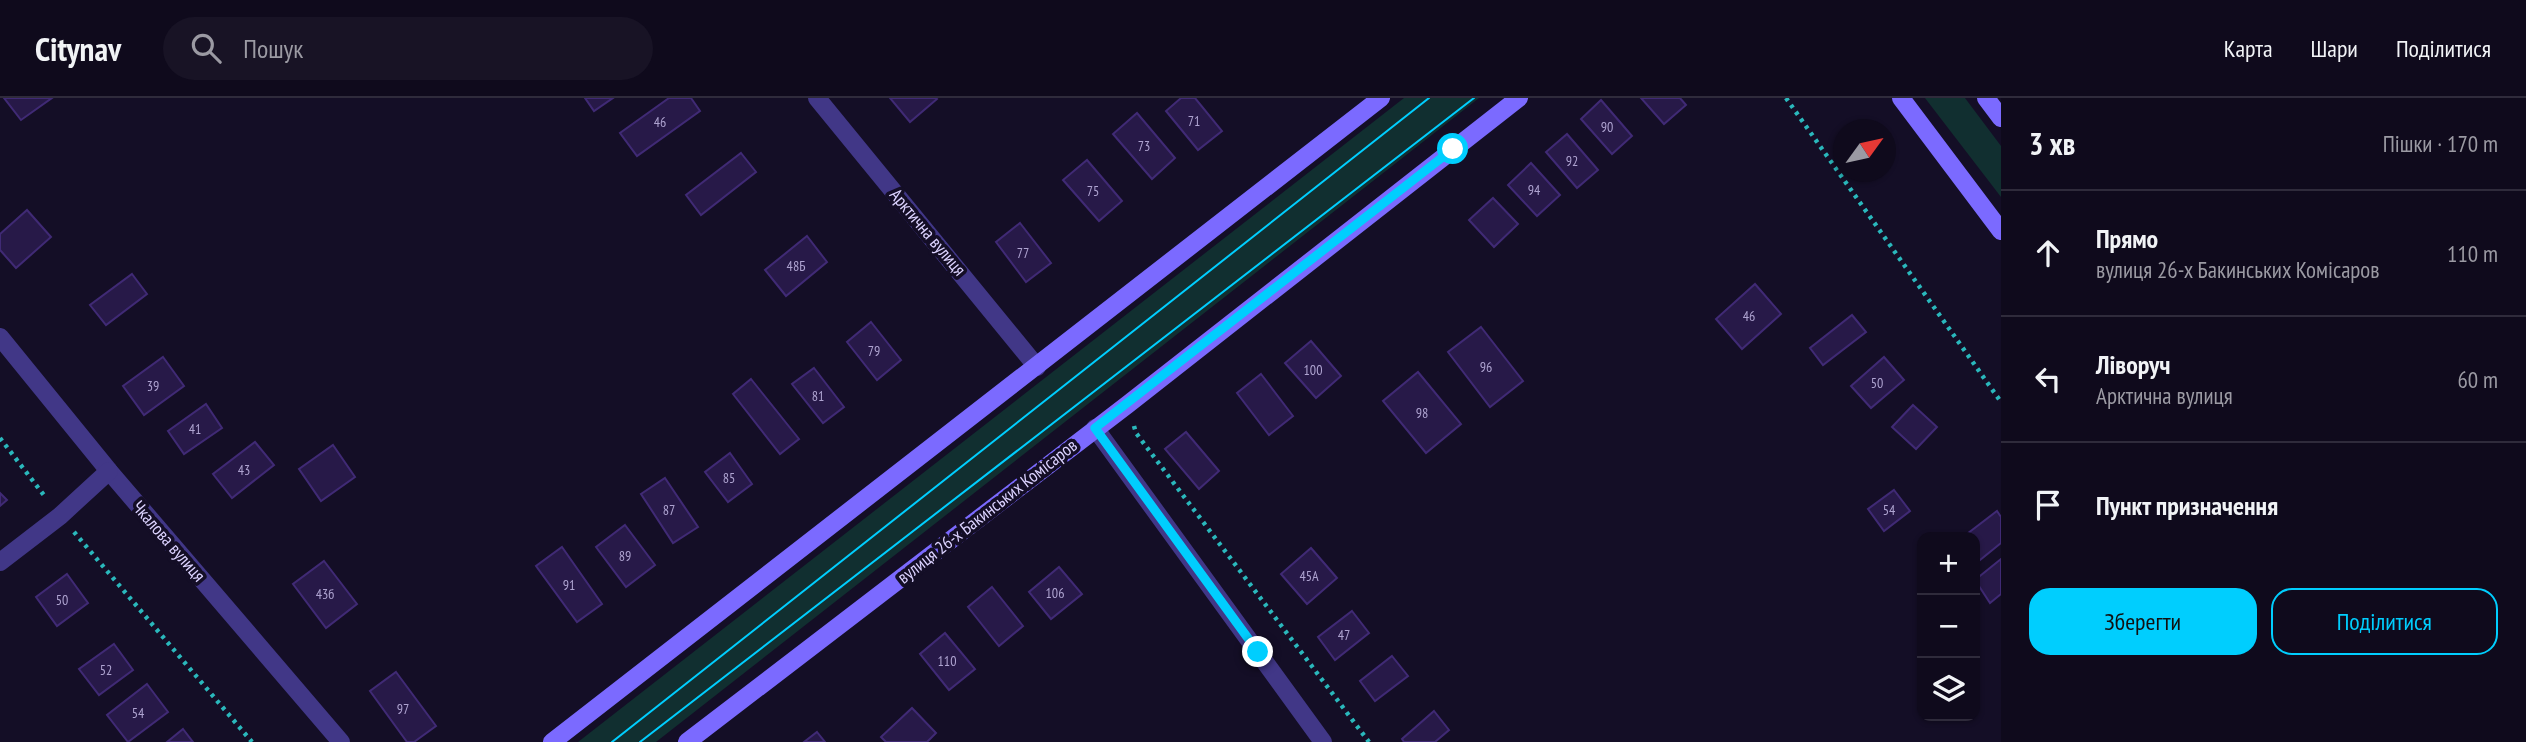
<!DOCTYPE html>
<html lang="uk">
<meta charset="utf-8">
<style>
:root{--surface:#0f0a1c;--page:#181325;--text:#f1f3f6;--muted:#9b9aa3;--line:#2f2b3b;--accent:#00cefe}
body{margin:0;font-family:"PT Sans Narrow",sans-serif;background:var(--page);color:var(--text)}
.controls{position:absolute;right:21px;bottom:21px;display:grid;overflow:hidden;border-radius:14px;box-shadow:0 2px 5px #0004}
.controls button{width:63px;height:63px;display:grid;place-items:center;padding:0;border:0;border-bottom:2px solid var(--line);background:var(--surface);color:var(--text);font:35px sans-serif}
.compass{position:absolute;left:1833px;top:21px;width:63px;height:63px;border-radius:50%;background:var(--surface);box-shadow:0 2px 5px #0004;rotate:57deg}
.stop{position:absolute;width:21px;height:21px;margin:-16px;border:5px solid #00cefe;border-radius:50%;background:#fff}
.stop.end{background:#00cefe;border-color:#fff;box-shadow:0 2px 7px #0008}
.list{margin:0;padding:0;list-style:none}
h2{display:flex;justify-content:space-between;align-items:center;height:91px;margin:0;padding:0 28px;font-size:30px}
h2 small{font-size:23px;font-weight:400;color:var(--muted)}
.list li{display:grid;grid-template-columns:46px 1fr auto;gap:21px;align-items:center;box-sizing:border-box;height:126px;padding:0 28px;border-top:2px solid var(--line)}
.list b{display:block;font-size:26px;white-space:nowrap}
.list p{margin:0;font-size:23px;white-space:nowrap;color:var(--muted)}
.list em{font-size:23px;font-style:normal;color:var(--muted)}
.actions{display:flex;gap:14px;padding:21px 28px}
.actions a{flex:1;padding:16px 0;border:2px solid var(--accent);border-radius:21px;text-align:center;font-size:24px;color:var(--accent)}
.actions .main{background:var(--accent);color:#111}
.icon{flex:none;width:38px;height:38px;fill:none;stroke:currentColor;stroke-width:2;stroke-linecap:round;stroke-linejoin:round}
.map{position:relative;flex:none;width:2001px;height:644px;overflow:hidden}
header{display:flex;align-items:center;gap:42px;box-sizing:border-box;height:98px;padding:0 35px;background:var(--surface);border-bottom:2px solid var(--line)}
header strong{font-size:33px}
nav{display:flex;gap:38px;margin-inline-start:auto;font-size:24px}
.search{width:490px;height:63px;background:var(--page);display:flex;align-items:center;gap:18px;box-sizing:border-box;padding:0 24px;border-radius:38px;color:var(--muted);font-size:26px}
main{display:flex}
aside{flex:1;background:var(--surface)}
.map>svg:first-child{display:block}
.green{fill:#112f30}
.building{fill:#271948;stroke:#402a75;stroke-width:2}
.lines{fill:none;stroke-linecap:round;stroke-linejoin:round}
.path{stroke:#2ab8bc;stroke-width:4.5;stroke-dasharray:3.5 5;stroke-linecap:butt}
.street{stroke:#413787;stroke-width:18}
.secondary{stroke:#7b6aff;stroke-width:18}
.tram{stroke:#00cefe;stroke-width:2}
.route{stroke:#00cefe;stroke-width:9}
.labels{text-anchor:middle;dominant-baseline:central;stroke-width:7;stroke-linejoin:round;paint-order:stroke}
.number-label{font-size:14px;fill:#afa4d1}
.street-label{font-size:18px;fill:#dcd3ff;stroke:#140e26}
</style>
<header>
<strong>Citynav</strong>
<div class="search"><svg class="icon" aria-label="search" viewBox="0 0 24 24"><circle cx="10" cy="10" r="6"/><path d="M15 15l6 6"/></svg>Пошук</div>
<nav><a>Карта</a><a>Шари</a><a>Поділитися</a></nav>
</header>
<main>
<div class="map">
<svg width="2001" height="644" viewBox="0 0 2001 644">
<rect width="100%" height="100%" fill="#140e26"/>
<!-- green -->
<g class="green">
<path d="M1404 0H1479L656 644H578Z"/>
<path d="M1925 0H1965L2001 48V99Z"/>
</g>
<!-- building -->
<g class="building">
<path d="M4 0H52L21 22Z"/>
<path d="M585 0H613L594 13Z"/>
<path d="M669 0H691L700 13 637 58 620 35Z"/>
<path d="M890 0H936L937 1 910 24Z"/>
<path d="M1181 0H1195L1222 33 1198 52 1166 13Z"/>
<path d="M1641 0H1680L1686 7 1664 26Z"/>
<path d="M1601 2 1632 38 1612 56 1581 21Z"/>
<path d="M1137 15 1175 60 1152 81 1113 36Z"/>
<path d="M1567 36 1598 72 1577 90 1546 54Z"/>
<path d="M741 55 756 74 701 117 686 97Z"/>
<path d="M1087 62 1122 103 1099 123 1063 82Z"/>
<path d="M1531 65 1560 97 1537 118 1508 87Z"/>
<path d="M1493 100 1518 126 1494 149 1469 122Z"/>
<path d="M27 112 51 139 16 170 0 152V136Z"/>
<path d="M1020 125 1051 165 1026 184 996 144Z"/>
<path d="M807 138 827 164 786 198 765 172Z"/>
<path d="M132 176 147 196 106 227 90 207Z"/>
<path d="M1755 186 1781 216 1742 251 1716 221Z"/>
<path d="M1852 217 1866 234 1823 267 1810 250Z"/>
<path d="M871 224 901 262 877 282 847 244Z"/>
<path d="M1481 229 1523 283 1490 309 1448 254Z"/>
<path d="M1311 243 1341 278 1316 300 1285 265Z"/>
<path d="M163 259 184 288 144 317 123 288Z"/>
<path d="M1884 259 1904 282 1871 310 1851 288Z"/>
<path d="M814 270 844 309 823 325 792 286Z"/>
<path d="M1418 274 1461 326 1426 355 1383 303Z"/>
<path d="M1261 276 1293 318 1269 337 1237 295Z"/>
<path d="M751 281 799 341 780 356 733 296Z"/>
<path d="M206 306 222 330 184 356 168 333Z"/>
<path d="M1913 307 1937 329 1916 351 1892 329Z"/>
<path d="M1186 334 1219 373 1199 391 1165 351Z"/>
<path d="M255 344 274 367 232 400 213 376Z"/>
<path d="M333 347 355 379 321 403 299 371Z"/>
<path d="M730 355 752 386 728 404 705 374Z"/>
<path d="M665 380 698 429 673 445 641 396Z"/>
<path d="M1894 392 1910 413 1884 433 1868 411Z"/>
<path d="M0 395 7 402 0 408Z"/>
<path d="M1997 413 2001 419V445L1980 462 1975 455V439H1963Z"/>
<path d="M625 427 655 467 626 489 596 449Z"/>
<path d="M562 449 602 506 577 524 536 468Z"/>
<path d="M1311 450 1337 480 1307 506 1281 476Z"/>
<path d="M2001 461V496L1990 505 1975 482Z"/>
<path d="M324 463 357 506 326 530 293 486Z"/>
<path d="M1059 469 1082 496 1051 521 1029 494Z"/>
<path d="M67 476 88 505 57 528 36 499Z"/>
<path d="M992 489 1023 528 999 548 968 509Z"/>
<path d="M1352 513 1369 535 1335 562 1318 539Z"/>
<path d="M945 535 975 571 949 592 920 556Z"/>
<path d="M114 546 133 572 99 597 79 571Z"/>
<path d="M1392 558 1408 578 1375 603 1360 583Z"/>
<path d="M396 574 436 628 414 644H407L370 593Z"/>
<path d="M147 586 168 614 128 644 107 617Z"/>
<path d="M912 610 936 635 927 644H886L881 639Z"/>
<path d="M1434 613 1449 632 1435 644H1404L1402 641Z"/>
<path d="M183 631 193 644H167Z"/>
<path d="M817 634 825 644H804Z"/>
</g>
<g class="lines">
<!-- path -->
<g class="path">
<path d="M1786 0 2001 304"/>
<path d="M1134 328 1136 335 1369 644"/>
<path d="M0 340 46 400"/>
<path d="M74 434 252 644"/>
</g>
<!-- street -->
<g class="street">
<path d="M817 0 1037 269"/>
<path d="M0 239 109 373 341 644"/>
<path d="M1095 330 1323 644"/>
<path d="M0 464 60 418 109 373"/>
</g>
<!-- secondary -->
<g class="secondary">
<path d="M1901 0 2001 133"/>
<path d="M1986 0 2001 20"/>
<path d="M552 644 1381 0"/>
<path d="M687 644 1127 307 1519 0"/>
</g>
<!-- tram -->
<g class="tram">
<path d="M612 644 1429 0"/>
<path d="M640 644 1474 0"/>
</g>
</g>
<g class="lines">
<!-- route -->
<path class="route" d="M1258 554 1095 330 1453 51"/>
</g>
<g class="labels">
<!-- number labels -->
<g class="number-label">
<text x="1194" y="23">71</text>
<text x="660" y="24">46</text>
<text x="1607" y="29">90</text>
<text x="1144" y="48">73</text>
<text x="1572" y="63">92</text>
<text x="1534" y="92">94</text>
<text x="1093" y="93">75</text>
<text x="1023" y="155">77</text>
<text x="796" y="168">48Б</text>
<text x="1749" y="218">46</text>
<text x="874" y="253">79</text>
<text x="1486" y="269">96</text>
<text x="1313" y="272">100</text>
<text x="1877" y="285">50</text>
<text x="153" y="288">39</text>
<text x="818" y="298">81</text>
<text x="1422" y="315">98</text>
<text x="195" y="331">41</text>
<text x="244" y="372">43</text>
<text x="729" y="380">85</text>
<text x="669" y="412">87</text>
<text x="1889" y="412">54</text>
<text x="625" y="458">89</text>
<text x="1309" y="478">45А</text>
<text x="569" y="487">91</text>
<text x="1055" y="495">106</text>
<text x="325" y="496">43б</text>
<text x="62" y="502">50</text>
<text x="1344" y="537">47</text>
<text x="947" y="563">110</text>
<text x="106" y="572">52</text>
<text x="403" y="611">97</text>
<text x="138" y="615">54</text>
</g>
<!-- street labels -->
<g class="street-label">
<text transform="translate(928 134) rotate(50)">Арктична вулиця</text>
<text transform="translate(987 413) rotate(-38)">вулиця 26-х Бакинських Комісаров</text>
<text transform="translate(169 443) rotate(49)">Чкалова вулиця</text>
</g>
</g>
</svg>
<div class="controls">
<button>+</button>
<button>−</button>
<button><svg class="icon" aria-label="layers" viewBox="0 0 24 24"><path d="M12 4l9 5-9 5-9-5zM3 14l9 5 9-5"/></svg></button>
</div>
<svg class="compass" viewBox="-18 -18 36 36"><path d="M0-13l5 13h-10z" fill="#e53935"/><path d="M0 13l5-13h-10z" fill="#9b9aa3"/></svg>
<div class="stop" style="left:1453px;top:51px"></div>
<div class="stop end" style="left:1258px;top:554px"></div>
</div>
<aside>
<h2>3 хв<small>Пішки · 170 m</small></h2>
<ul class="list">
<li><svg class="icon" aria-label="ahead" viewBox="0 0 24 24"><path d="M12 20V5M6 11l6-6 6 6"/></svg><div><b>Прямо</b><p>вулиця 26-х Бакинських Комісаров</p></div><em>110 m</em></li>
<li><svg class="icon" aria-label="left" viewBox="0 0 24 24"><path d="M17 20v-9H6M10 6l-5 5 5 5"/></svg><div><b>Ліворуч</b><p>Арктична вулиця</p></div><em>60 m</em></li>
<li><svg class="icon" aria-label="arrive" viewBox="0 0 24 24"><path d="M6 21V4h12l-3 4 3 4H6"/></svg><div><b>Пункт призначення</b></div></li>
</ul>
<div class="actions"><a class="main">Зберегти</a><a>Поділитися</a></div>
</aside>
</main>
